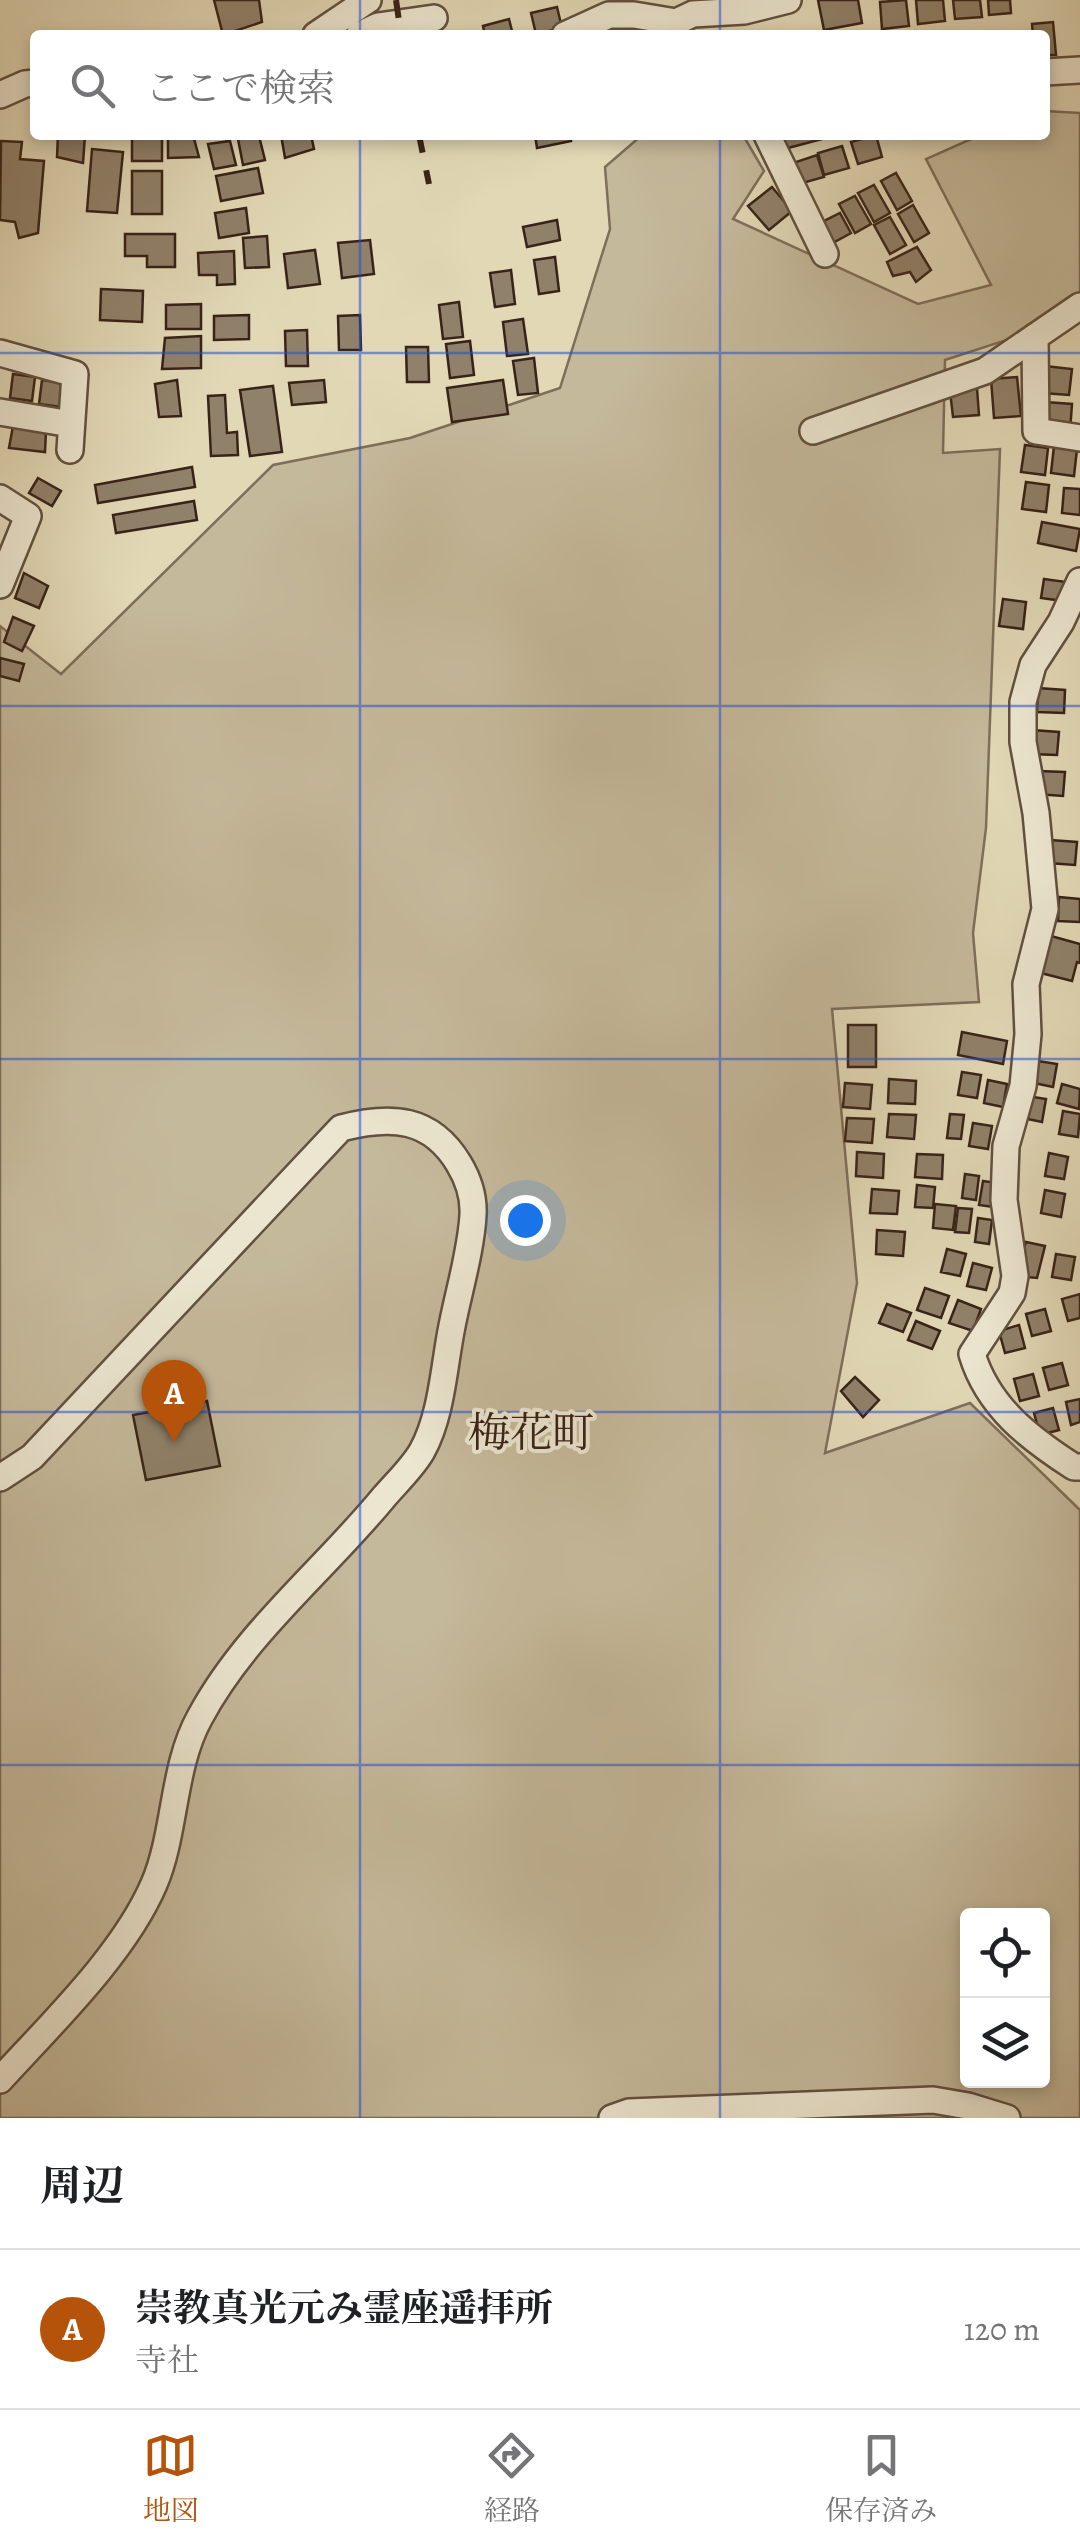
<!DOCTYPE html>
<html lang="ja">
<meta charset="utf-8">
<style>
:root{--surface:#fff;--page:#f2f2f2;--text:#202124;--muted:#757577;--line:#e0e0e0;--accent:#b45309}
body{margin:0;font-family:Alegreya,"Noto Serif JP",serif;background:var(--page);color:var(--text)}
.controls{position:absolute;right:30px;bottom:30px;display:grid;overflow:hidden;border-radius:10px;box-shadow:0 5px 15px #0003}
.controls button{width:90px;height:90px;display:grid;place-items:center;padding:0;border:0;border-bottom:2px solid var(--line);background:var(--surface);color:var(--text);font:50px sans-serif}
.you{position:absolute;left:525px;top:1220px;width:35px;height:35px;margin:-25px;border:8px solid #fff;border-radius:50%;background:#1a73e8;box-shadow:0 0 0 15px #1a73e833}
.badge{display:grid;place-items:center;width:65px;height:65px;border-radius:50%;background:var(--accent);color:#fff;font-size:32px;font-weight:700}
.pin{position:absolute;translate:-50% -82px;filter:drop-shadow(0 2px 5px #0008)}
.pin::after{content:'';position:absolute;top:52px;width:35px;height:30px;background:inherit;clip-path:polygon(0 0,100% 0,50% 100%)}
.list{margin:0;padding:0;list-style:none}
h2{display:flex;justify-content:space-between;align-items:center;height:130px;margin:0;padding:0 40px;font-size:42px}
h2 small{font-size:32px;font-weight:400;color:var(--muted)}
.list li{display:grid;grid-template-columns:65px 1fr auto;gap:30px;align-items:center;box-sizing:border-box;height:160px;padding:0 40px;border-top:2px solid var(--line)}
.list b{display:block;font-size:38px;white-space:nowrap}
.list p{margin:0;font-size:32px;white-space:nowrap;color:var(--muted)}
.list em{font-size:32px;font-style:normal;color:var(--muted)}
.icon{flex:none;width:55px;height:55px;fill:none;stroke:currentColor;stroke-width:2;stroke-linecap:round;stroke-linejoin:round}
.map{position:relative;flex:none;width:1080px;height:2118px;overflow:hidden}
.search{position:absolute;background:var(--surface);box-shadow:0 5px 15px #0003;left:30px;right:30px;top:30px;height:110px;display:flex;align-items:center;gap:25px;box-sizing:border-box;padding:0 35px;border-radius:10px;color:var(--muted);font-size:38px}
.sheet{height:290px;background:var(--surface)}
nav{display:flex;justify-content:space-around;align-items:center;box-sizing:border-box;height:140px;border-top:2px solid var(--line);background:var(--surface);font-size:28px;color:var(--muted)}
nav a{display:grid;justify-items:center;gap:5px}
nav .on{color:var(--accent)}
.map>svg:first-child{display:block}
.green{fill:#c5b99b;stroke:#7e6e5a;stroke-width:2.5;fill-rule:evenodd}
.building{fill:#90816a;stroke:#382318;stroke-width:2.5}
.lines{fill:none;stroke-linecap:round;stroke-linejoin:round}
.minor-casing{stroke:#625040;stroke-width:30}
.minor{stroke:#ece6d0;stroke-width:25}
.rail{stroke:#382318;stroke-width:6;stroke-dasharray:18 18;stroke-linecap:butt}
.grid{fill:none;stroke:#1d4ed8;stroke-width:2.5;stroke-opacity:0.55}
.labels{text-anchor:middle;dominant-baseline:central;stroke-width:8;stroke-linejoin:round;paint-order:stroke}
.quarter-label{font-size:42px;fill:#382318;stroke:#ece6d0}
</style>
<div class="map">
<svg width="1080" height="2118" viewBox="0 0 1080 2118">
<rect width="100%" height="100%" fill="#e2d8b6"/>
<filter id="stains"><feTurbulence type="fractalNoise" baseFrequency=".002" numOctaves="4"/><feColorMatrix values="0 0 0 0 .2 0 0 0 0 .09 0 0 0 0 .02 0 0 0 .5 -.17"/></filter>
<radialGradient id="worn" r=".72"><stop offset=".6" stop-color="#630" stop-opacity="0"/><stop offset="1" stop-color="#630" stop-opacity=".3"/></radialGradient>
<!-- green -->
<path class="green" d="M1045 111 1080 113V316L945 360 943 453 1000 449 986 828 973 933 979 1002 832 1009 857 1283 825 1453 970 1403 1080 1510V2118H0V626L61 674 273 465 410 438 560 388 610 229 605 167 642 135H743L764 171 733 219 918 304 991 285 926 159 980 135H1045ZM968 1916H1042V2080H968Z"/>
<!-- building -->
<g class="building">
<path d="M214 0H259L262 22 223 35Z"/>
<path d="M818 0H858L862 23 824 30Z"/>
<path d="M906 0 909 26 882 29 880 2Z"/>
<path d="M916 0H943L945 21 918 24Z"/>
<path d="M953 0H980L982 17 955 19Z"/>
<path d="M988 0H1010L1011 13 989 15Z"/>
<path d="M557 7 562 28 536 34 531 13Z"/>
<path d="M509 19 513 35H485L483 26Z"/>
<path d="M1053 22 1056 55H1045V35H1033L1032 24Z"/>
<path d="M58 135H85L83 163 57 157Z"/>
<rect x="132" y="135" width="30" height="26"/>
<path d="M168 135H193L199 157 168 158Z"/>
<path d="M281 135H311L314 149 285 158Z"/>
<path d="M535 135H570L571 141 537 148Z"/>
<path d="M773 135H837L777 151Z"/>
<path d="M876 135 882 157 858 164 851 142Z"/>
<path d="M259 136 265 160 243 165 238 139Z"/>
<path d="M1 141 22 142 20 159 44 161 38 233 19 238 15 222 0 220Z"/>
<path d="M230 141 236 165 214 169 208 144Z"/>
<path d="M842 146 849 168 824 175 818 153Z"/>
<path d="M92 149 123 152 117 213 87 211Z"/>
<path d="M817 155 824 177 799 184 793 163Z"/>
<path d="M258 168 263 193 221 201 216 176Z"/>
<rect x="132" y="171" width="30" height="43"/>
<path d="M896 173 912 201 897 210 881 181Z"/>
<path d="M874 185 890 213 874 222 858 193Z"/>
<path d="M772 187 792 211 769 230 748 206Z"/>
<path d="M855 196 871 224 855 233 839 204Z"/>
<path d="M913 205 929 233 914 242 898 214Z"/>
<path d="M246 208 249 233 219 238 215 213Z"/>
<path d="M840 213 851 233 829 245 818 224Z"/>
<path d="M890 217 906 245 890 254 874 225Z"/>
<path d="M557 220 560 240 527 247 523 227Z"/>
<path d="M125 234H175V267H147V256H125Z"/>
<path d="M267 236 269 267 245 268 243 238Z"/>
<path d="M370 240 374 274 342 278 338 243Z"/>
<path d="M917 247 931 270 916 282 910 272 893 276 887 262Z"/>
<path d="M315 250 320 284 288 288 284 254Z"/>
<path d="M234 251 235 284 217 285V275H199L198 253Z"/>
<path d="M555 257 559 291 539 294 534 260Z"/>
<path d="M511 270 515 304 495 307 490 273Z"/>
<path d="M101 289 143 291 142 322 100 320Z"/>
<path d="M459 302 463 337 443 339 439 305Z"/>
<path d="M201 304V329H166V305Z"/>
<path d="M249 315V339L214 340V316Z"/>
<path d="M360 315 361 350H339L338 316Z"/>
<path d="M523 319 528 354 507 356 503 322Z"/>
<path d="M307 330 308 366H286L285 331Z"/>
<path d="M201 336V368L162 369 165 338Z"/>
<path d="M470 341 474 375 450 378 446 344Z"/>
<path d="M406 347H428L429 382H407Z"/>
<path d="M534 358 538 393 518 395 513 361Z"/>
<path d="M1045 366 1072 369 1069 395 1043 393Z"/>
<path d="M13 374 35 377 32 401 10 398Z"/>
<path d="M1017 377 1021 416 994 418 991 379Z"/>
<path d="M42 380 64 383 61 407 39 404Z"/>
<path d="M177 380 181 416 159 417 155 384Z"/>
<path d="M324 380 326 402 292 405 289 383Z"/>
<path d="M503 380 508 414 452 422 447 388Z"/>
<path d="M273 386 282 452 250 456 240 390Z"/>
<path d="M977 388 979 415 953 417 950 391Z"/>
<path d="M225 395 227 433 237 432 238 455 211 456 208 396Z"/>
<path d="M1045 402 1072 404 1070 431 1043 428Z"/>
<path d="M13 426 46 431 45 452 9 448Z"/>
<path d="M1025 445 1048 448 1045 475 1021 472Z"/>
<path d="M1054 446 1077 449 1074 476 1051 473Z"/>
<path d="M192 467 195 487 98 503 95 485Z"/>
<path d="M38 478 61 491 52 506 29 493Z"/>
<path d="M1026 482 1049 485 1046 512 1022 509Z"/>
<path d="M1064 488 1080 489V515L1062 513Z"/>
<path d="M194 501 197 520 116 533 113 515Z"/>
<path d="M1042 522 1080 529 1076 551 1038 543Z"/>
<path d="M24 573 48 586 39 608 15 598Z"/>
<path d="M1044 579 1066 582 1063 601 1041 598Z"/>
<path d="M1003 599 1026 602 1023 629 999 626Z"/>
<path d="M13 617 34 626 22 651 4 642Z"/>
<path d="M0 658 24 664 19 681 0 676Z"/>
<path d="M1038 688 1065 690 1064 713 1037 712Z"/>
<path d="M1032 730 1059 732 1057 755 1030 754Z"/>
<path d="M1038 771 1065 772 1063 796 1036 794Z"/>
<path d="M1050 840 1077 842 1075 865 1048 863Z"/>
<path d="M1059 897 1080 899V922L1058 921Z"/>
<path d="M1051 936 1080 944V963L1077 962 1072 981 1041 973Z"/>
<rect x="848" y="1025" width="28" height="42"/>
<path d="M962 1032 1007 1041 1003 1064 958 1055Z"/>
<path d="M1038 1061 1057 1064 1053 1087 1034 1083Z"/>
<path d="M962 1072 981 1075 977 1098 958 1095Z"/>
<path d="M889 1079 916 1081 915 1104 888 1103Z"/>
<path d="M988 1080 1007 1084 1003 1107 984 1103Z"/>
<path d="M845 1083 872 1085 870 1109 843 1107Z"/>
<path d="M1062 1084 1080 1089 1079 1109 1057 1103Z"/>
<path d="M1027 1096 1046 1099 1042 1122 1023 1118Z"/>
<path d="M1063 1111 1080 1114 1078 1137 1059 1134Z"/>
<path d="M889 1114 916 1115 914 1139 887 1137Z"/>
<path d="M950 1114 964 1115 961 1139 947 1138Z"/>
<path d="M847 1118 874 1119 872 1143 845 1141Z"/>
<path d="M973 1123 992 1126 988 1149 969 1146Z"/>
<path d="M857 1152 884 1154 883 1178 856 1176Z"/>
<path d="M1049 1153 1068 1157 1064 1179 1045 1176Z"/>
<path d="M917 1154 943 1155 942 1179 915 1177Z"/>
<path d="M965 1174 979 1176 976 1200 962 1198Z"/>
<path d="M983 1181 997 1183 994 1207 979 1205Z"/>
<path d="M917 1185 935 1187 933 1208 915 1207Z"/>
<path d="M872 1189 899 1191 897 1214 870 1213Z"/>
<path d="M1045 1190 1065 1194 1061 1217 1041 1213Z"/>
<path d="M935 1204 956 1206 953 1230 933 1228Z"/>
<path d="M958 1208 972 1209 969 1233 955 1232Z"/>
<path d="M978 1218 992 1220 989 1244 975 1242Z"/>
<path d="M877 1230 905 1232 903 1256 876 1254Z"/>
<path d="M1026 1242 1045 1246 1037 1278 1015 1276Z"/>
<path d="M947 1249 966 1254 960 1276 941 1272Z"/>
<path d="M1056 1254 1075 1257 1071 1280 1052 1277Z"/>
<path d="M973 1263 992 1268 986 1290 967 1286Z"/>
<path d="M925 1288 949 1296 941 1318 917 1310Z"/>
<path d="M1080 1294V1318L1068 1321 1062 1299Z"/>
<path d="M958 1300 981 1309 973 1331 949 1323Z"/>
<path d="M887 1304 911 1313 903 1332 879 1323Z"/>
<path d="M1045 1309 1051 1331 1032 1336 1026 1314Z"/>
<path d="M916 1321 940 1331 932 1349 908 1340Z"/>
<path d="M1019 1325 1025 1348 1005 1353 999 1331Z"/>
<path d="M1062 1363 1068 1385 1049 1390 1043 1368Z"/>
<path d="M1033 1374 1039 1396 1020 1401 1014 1379Z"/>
<path d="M855 1377 879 1400 863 1417 841 1391Z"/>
<path d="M1080 1399V1422L1071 1425 1066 1402Z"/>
<path d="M207 1401 220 1466 146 1480 133 1415Z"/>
<path d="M1053 1408 1059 1430 1040 1435 1034 1413Z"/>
</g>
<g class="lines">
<defs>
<g id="minor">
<path d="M316 35 368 0"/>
<path d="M359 35 378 26 434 18"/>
<path d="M565 35 609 15H634L676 22 693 14 744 11 788 0"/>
<path d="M1045 72 1080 70"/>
<path d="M0 95 25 84 35 83"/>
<path d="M767 135 825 254"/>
<path d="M1035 337 1036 431 1080 438"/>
<path d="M0 353 75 374 70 450"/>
<path d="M0 412 71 424"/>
<path d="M813 431 985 371 1080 306"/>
<path d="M0 498 28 516 0 585"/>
<path d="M1080 581 1061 622 1033 665 1023 702V742L1036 813 1045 909 1026 984 1028 1034 1023 1086 1006 1146 1004 1200 1015 1276 1012 1293 972 1354C988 1407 1029 1438 1074 1467H1080"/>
<path d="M0 1478 32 1457 341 1128C391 1115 431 1117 459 1164 468 1179 474 1197 473 1215 471 1251 459 1290 452 1326 444 1365 442 1415 422 1451 413 1467 396 1483 384 1497 324 1570 245 1633 200 1717 172 1767 176 1833 154 1884 124 1954 51 2024 0 2080"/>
<path d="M612 2118 629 2112 933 2100 968 2106 1007 2118"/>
</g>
</defs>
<!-- minor casing -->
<use href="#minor" class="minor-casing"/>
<!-- minor -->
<use href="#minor" class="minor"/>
<!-- rail -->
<g class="rail">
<path d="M396 0 401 35"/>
<path d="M419 135 429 184"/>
</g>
</g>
<!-- grid -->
<path class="grid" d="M360 0V35M720 0V35M360 135V2118M720 135V2118M0 353H1080M0 706H1080M0 1059H1080M0 1412H1080M0 1765H1080"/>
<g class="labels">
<!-- quarter labels -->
<g class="quarter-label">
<text x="531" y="1432">梅花町</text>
</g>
</g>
<rect width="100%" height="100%" filter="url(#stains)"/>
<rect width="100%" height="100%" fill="url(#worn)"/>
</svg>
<div class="controls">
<button><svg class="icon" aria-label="locate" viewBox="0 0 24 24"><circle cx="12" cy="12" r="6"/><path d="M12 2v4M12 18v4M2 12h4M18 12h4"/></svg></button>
<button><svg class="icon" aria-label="layers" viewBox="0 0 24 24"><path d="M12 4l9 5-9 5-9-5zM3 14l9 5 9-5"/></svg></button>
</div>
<div class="you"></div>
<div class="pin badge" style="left:174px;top:1442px">A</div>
<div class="search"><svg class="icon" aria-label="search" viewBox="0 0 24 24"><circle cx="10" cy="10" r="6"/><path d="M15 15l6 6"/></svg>ここで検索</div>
</div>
<section class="sheet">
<h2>周辺<small></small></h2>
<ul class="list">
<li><span class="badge">A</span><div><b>崇教真光元み霊座遥拝所</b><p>寺社</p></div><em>120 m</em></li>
</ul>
</section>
<nav>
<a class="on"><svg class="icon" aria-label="map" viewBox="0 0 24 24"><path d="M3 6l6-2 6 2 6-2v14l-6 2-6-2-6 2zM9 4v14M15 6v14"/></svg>地図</a>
<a><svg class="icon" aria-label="directions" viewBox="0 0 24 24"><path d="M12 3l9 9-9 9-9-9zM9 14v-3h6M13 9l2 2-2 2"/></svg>経路</a>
<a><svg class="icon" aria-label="saved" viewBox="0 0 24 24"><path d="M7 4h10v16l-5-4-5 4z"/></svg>保存済み</a>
</nav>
